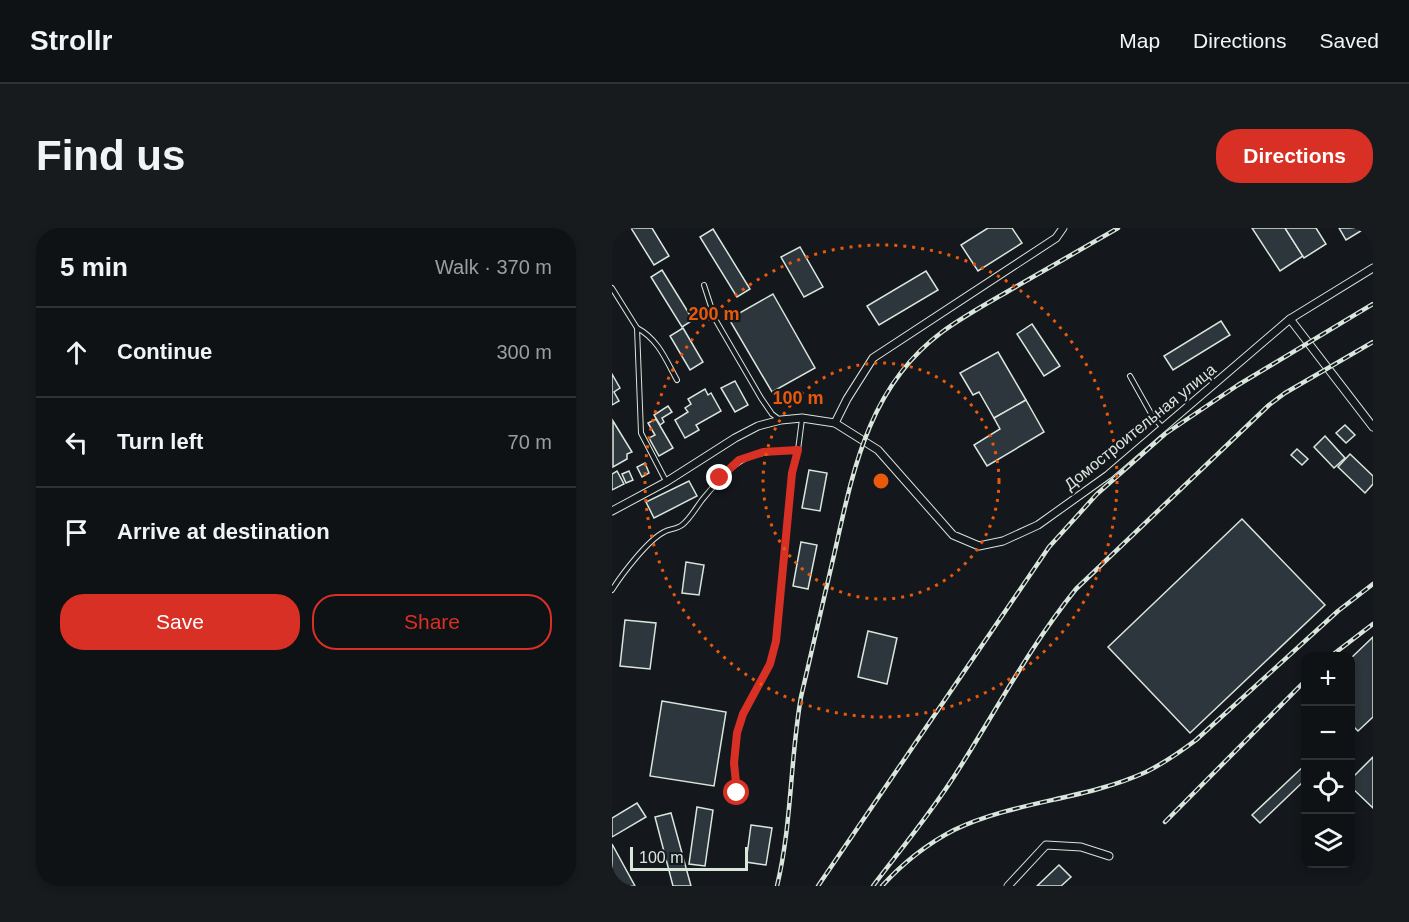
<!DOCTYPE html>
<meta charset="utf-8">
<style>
:root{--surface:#0f1215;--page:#181b1e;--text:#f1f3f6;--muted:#9b9ea0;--line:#2f3234;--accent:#d93025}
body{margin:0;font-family:Arial,sans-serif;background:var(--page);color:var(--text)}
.controls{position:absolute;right:18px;bottom:18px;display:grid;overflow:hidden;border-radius:12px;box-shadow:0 3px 9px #0003}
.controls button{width:54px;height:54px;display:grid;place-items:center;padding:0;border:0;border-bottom:2px solid var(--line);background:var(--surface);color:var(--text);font:30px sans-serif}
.scale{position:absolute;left:18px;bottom:15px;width:118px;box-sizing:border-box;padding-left:6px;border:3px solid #d8e6dc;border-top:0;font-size:16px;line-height:21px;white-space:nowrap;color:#d8e6dc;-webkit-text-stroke:4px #14181c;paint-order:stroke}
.stop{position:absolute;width:18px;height:18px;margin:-14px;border:4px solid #d93025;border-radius:50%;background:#fff}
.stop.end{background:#d93025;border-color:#fff;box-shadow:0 2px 6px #0008}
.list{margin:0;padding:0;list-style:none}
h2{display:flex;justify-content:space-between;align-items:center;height:78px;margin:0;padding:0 24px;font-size:26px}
h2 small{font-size:20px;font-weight:400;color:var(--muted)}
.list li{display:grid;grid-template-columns:39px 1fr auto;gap:18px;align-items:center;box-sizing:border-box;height:90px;padding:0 24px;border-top:2px solid var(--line)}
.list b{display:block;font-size:22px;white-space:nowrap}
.list em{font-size:20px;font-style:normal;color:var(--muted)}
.actions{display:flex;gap:12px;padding:18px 24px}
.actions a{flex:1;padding:14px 0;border:2px solid var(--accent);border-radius:24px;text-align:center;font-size:21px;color:var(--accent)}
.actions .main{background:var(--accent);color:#fff}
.icon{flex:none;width:33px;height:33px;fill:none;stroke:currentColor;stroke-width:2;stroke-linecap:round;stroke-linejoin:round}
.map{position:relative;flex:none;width:761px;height:658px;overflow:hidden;border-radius:24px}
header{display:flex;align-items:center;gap:36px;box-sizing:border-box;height:84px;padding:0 30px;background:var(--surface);border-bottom:2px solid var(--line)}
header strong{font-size:28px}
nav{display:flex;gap:33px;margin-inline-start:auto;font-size:21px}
.intro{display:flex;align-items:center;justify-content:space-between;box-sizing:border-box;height:144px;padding:0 36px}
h1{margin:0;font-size:42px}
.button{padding:15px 27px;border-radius:24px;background:var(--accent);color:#fff;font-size:21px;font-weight:700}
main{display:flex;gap:36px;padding:0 36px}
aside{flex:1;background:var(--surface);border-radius:24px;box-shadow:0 3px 9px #0003}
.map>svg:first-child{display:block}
.building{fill:#2c363c;stroke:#d8e6dc;stroke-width:1.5}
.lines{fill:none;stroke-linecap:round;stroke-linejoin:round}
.service-casing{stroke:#d8e6dc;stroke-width:6}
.minor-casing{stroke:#d8e6dc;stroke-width:9}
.service{stroke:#14181c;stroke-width:4}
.minor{stroke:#14181c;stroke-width:7}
.rail-casing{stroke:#d8e6dc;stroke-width:4.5}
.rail{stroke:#14181c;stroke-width:2;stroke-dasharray:7;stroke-linecap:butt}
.route{stroke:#d93025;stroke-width:8}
.ring{fill:none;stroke:#e8590c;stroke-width:3;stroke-dasharray:3 6}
.labels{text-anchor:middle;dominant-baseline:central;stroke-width:4.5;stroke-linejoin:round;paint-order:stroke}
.street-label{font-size:16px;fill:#d8e6dc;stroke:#14181c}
.centre{fill:#e8590c;stroke:#14181c;stroke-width:3}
.ring-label{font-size:18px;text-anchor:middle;font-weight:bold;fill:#e8590c;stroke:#14181c;stroke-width:4.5;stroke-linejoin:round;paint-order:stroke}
</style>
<header>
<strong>Strollr</strong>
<nav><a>Map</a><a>Directions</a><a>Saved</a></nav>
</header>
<div class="intro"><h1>Find us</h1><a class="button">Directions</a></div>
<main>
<aside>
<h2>5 min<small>Walk · 370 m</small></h2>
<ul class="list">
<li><svg class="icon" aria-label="ahead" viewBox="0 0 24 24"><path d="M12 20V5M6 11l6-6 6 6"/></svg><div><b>Continue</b></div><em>300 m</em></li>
<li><svg class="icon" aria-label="left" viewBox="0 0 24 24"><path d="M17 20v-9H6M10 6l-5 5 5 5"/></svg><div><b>Turn left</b></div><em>70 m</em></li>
<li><svg class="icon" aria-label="arrive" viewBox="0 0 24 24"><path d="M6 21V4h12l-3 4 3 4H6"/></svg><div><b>Arrive at destination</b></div></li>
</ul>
<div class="actions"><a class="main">Save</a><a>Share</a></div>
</aside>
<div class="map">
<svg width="761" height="658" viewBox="0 0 761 658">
<rect width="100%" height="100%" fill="#14181c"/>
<!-- building -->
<g class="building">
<path d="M19 0H40L57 28 42 37Z"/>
<path d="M376 0H400L410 15 366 43 349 17Z"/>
<path d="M640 0H673L691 28 668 43Z"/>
<path d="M673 0H704L714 16 692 30Z"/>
<path d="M727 0H751L752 1 734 12Z"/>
<path d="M101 1 138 61 125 69 88 9Z"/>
<path d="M188 19 211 59 192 69 169 29Z"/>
<path d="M50 42 81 92 70 99 39 49Z"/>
<path d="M314 43 326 62 267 97 255 78Z"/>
<path d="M161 66 203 140 160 164 117 91Z"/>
<path d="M609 93 618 107 561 142 552 128Z"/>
<path d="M420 96 448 138 432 148 405 106Z"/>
<path d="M71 100 91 134 78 142 58 108Z"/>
<path d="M386 124 414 172 382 190 367 164 361 167 348 145Z"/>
<path d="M0 146 8 160 2 164 7 173 0 177Z"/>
<path d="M123 153 136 177 123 184 109 160Z"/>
<path d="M93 161 96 167 99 165 109 183 84 197 87 202 73 210 63 192 76 184 73 180 79 176 76 171Z"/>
<path d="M414 172 432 204 375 238 362 217 388 201 382 190Z"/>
<path d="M56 178 60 184 50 190 52 194 48 197 42 187Z"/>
<path d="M44 191 61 220 47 228 37 210 43 207 36 195Z"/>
<path d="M1 193 20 224 15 226V231L1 239Z"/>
<path d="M733 197 743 207 734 215 724 205Z"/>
<path d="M713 208 733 230 722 240 702 219Z"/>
<path d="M685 221 696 231 690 237 679 227Z"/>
<path d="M738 226 761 248V256L753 265 726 239Z"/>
<path d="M33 235 37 245 30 249 25 239Z"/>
<path d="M197 242 215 245 208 283 190 280Z"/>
<path d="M5 243 12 256 0 262V246Z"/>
<path d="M17 243 21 252 14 255 10 246Z"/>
<path d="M77 253 85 268 42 290 34 274Z"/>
<path d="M630 291 713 377 578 505 496 419Z"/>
<path d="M189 314 205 317 196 361 181 358Z"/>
<path d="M74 334 92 337 87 367 70 365Z"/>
<path d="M13 392 44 395 38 441 8 438Z"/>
<path d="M256 403 285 410 275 456 246 449Z"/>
<path d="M761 409V489L746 503 738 495V431Z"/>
<path d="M50 473 114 484 102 558 38 548Z"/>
<path d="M761 529V580L738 558V552Z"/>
<path d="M694 536V551L648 595 640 587Z"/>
<path d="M25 575 34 589 0 609V590Z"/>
<path d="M85 579 101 582 93 638 77 636Z"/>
<path d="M59 585 79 658H61L43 589Z"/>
<path d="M139 597 160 600 154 637 134 634Z"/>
<path d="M0 616 23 658H4L0 651Z"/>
<path d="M447 637 459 649 449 658H425Z"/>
</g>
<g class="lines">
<defs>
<g id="service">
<path d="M92 57 103 91 149 170 160 186 168 192"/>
<path d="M0 60 25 100 29 205 54 253"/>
<path d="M25 100C46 111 54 132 65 152"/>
<path d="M518 148 541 189 551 200"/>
<path d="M0 362C10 346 36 312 52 304 57 301 65 301 70 297 77 292 84 280 90 272 125 230 131 224 186 222"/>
<path d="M125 565 122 535 125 505 131 486 158 436 164 413 180 245 186 222 190 191"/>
</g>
<g id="minor">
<path d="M678 91 761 40"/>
<path d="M223 195 235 171 261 130 444 10 451 0"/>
<path d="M0 283 54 254 123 210 146 198 169 192 190 190 223 195 266 222 341 307 367 318 391 313 426 297 496 247 678 91 761 199"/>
<path d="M396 658 434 617 469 619 497 628"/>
</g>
</defs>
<!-- service casing -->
<use href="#service" class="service-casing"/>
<!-- minor casing -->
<use href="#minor" class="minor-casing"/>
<!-- service -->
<use href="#service" class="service"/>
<!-- minor -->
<use href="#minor" class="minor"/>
<defs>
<g id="rail">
<path d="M719 428 761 396"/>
<path d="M553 594 694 452"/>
<path d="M165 658C180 596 178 531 189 469 200 421 211 374 222 327 241 243 256 159 330 104 352 88 376 75 400 61 435 41 471 20 506 0"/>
<path d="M206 658 437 319 485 266 553 206 626 157 761 76"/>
<path d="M261 658C289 621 318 586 343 547 383 485 417 419 464 361L657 177 673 165 761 114"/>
<path d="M270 658C290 636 315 616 342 602 402 573 473 572 534 544 552 535 568 524 584 512L726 383 761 356"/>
</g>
</defs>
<!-- rail casing -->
<use href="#rail" class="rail-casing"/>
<!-- rail -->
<use href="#rail" class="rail"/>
</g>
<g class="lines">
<!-- route -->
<path class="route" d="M108 250 127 232 151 224 186 222 180 245 164 413 158 436 131 486 125 505 122 535 125 565"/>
</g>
<!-- distance rings -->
<g class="ring">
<circle cx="269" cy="253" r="118"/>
<circle cx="269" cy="253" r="236"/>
</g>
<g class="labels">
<!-- street labels -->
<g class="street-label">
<text transform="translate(528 199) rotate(-39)">Домостроительная улица</text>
</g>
</g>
<circle cx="269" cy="253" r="9" class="centre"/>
<g class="ring-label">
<text x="102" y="92">200 m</text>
<text x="186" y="176">100 m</text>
</g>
</svg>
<div class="controls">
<button>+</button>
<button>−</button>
<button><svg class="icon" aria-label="locate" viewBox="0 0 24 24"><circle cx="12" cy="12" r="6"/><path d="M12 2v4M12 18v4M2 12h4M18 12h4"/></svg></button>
<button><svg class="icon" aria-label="layers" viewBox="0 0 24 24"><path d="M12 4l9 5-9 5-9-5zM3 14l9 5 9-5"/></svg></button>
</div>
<div class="scale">100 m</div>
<div class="stop" style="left:125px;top:565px"></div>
<div class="stop end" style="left:108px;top:250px"></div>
</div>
</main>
